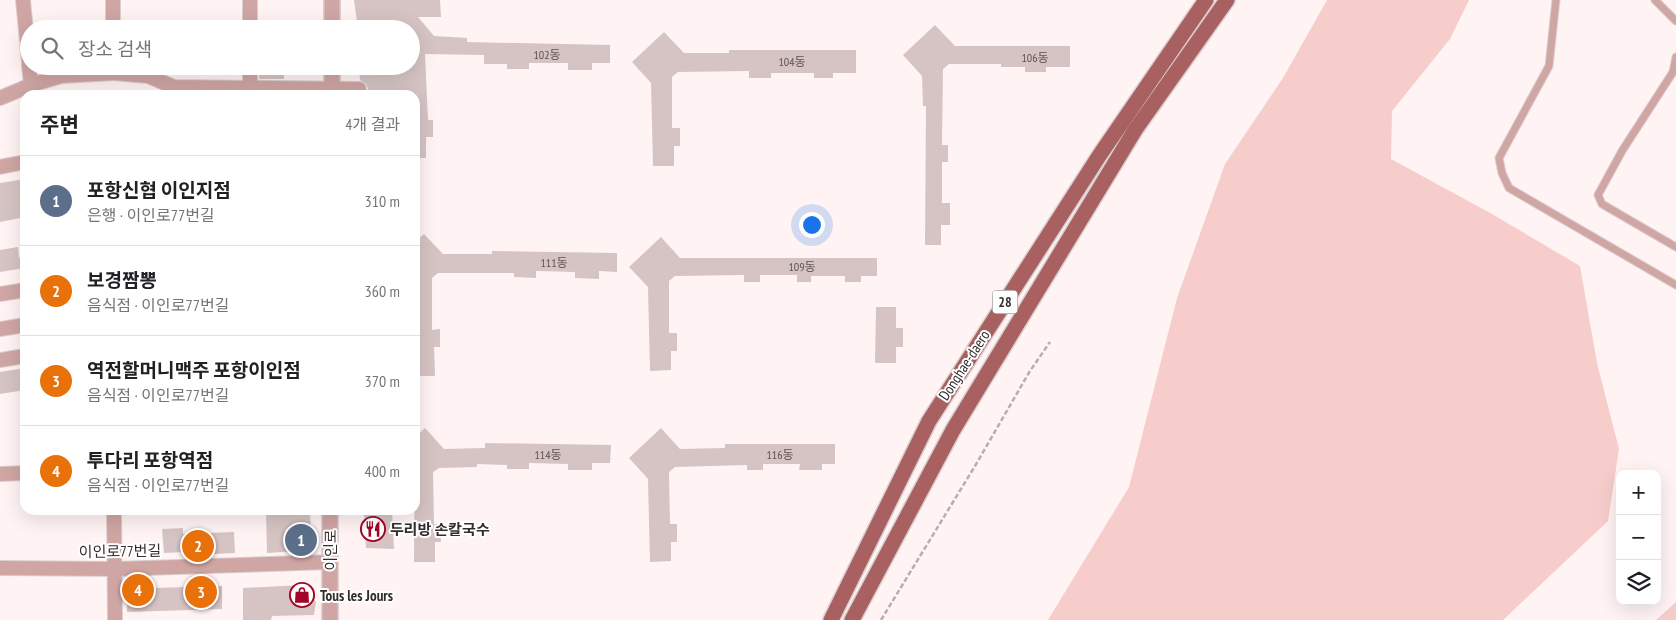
<!DOCTYPE html>
<html lang="ko">
<meta charset="utf-8">
<style>
:root{--surface:#fff;--page:#f6f6f6;--text:#202124;--muted:#757577;--line:#e0e0e0;--accent:#a30524}
body{margin:0;font-family:"PT Sans Narrow","Noto Sans KR",sans-serif;background:var(--page);color:var(--text)}
.controls{position:absolute;right:15px;bottom:15px;display:grid;overflow:hidden;border-radius:10px;box-shadow:0 5px 20px #0002}
.controls button{width:45px;height:45px;display:grid;place-items:center;padding:0;border:0;border-bottom:1px solid var(--line);background:var(--surface);color:var(--text);font:25px sans-serif}
.you{position:absolute;left:811px;top:224px;width:18px;height:18px;margin:-12px;border:4px solid #fff;border-radius:50%;background:#1a73e8;box-shadow:0 0 0 8px #1a73e833}
.badge{display:grid;place-items:center;width:32px;height:32px;border-radius:50%;background:var(--accent);color:#fff;font-size:16px;font-weight:700}
.pin{position:absolute;translate:-50% -50%;border:2px solid #fff;box-shadow:0 1px 5px #0006}
.list{margin:0;padding:0;list-style:none}
h2{display:flex;justify-content:space-between;align-items:center;height:65px;margin:0;padding:0 20px;font-size:21px}
h2 small{font-size:16px;font-weight:400;color:var(--muted)}
.list li{display:grid;grid-template-columns:32px 1fr auto;gap:15px;align-items:center;box-sizing:border-box;height:90px;padding:0 20px;border-top:1px solid var(--line)}
.list b{display:block;font-size:19px;white-space:nowrap}
.list p{margin:0;font-size:16px;white-space:nowrap;color:var(--muted)}
.list em{font-size:16px;font-style:normal;color:var(--muted)}
.icon{flex:none;width:28px;height:28px;fill:none;stroke:currentColor;stroke-width:2;stroke-linecap:round;stroke-linejoin:round}
.map{position:relative;flex:none;width:1676px;height:620px;overflow:hidden}
.search{position:absolute;background:var(--surface);box-shadow:0 5px 20px #0002;left:20px;top:20px;width:400px;height:55px;display:flex;align-items:center;gap:12px;box-sizing:border-box;padding:0 18px;border-radius:28px;color:var(--muted);font-size:19px}
.panel{position:absolute;background:var(--surface);box-shadow:0 5px 20px #0002;left:20px;top:90px;width:400px;height:425px;border-radius:15px}
.map>svg:first-child{display:block}
.green{fill:#f6cdca}
.building{fill:#d5c4c3}
.lines{fill:none;stroke-linecap:round;stroke-linejoin:round}
.service-casing{stroke:#dad0cf;stroke-width:9}
.minor-casing{stroke:#dad0cf;stroke-width:16}
.tertiary-casing{stroke:#dad0cf;stroke-width:18}
.primary-casing{stroke:#dad0cf;stroke-width:18}
.path{stroke:#b7aead;stroke-width:2.5;stroke-dasharray:5 2.5;stroke-linecap:butt}
.service{stroke:#cfa6a4;stroke-width:7}
.minor{stroke:#cfa6a4;stroke-width:14}
.tertiary{stroke:#cfa6a4;stroke-width:15}
.primary{stroke:#a86160;stroke-width:15}
.labels{text-anchor:middle;dominant-baseline:central;stroke-width:4;stroke-linejoin:round;paint-order:stroke}
.number-label{font-size:12px;fill:#5c5252}
.shield{fill:#fff;stroke:#706b6b;stroke-width:1}
.shield-label{font-size:14px;font-weight:bold;fill:#332c2c}
.street-label{font-size:15px;fill:#332c2c;stroke:#fff}
.poi-label{font-size:15px;font-weight:bold;fill:#332c2c;stroke:#fff;text-anchor:start}
</style>
<div class="map">
<svg width="1676" height="620" viewBox="0 0 1676 620">
<rect width="100%" height="100%" fill="#fff4f3"/>
<!-- green -->
<g class="green">
<path d="M1327 0H1469L1450 39 1392 111 1391 159 1492 214 1580 266 1597 363 1619 449 1608 521 1503 620H1048L1129 487 1177 298 1225 164 1283 78Z"/>
<path d="M1676 602V620H1656Z"/>
</g>
<!-- building -->
<g class="building">
<path d="M354 0H440L441 17H418L434 36 467 38V42L610 45V63H592V70H568V63H529V69H507V64H484V55L425 54 428 120H433V137H426V158H415V95H365L368 89 366 84 360 80 359 66H411V29H358Z"/>
<path d="M935 25 955 46H1070V67H1046V72H1025V67H1001V64H949L943 69 942 145H948V162H942V203H950V225H941V245H925L926 106H923L922 76 903 55Z"/>
<path d="M664 32 684 53H729V50H856V73H833V78H814V73H771V78H749V71L678 72 672 77V128H680V146H674V166H653L651 83 632 62Z"/>
<rect x="259" y="66" width="25" height="13"/>
<path d="M25 179V217L0 222V183Z"/>
<path d="M424 234 443 254H492V251L617 253V272L599 271V279L575 278V272L536 271V278L514 277V273H438L432 278V330L440 329V347H434L435 376H415V242Z"/>
<path d="M661 237 680 258H877V276H861V282H845V276H811V282H797V275H760V282H744V275L675 276 669 281V333H677V351H671V370L650 371 648 287 629 267Z"/>
<path d="M18 247 19 258 25 257V268L0 272V250Z"/>
<path d="M876 307H896V328H903V347H896V363H875Z"/>
<path d="M25 368V390L0 394V372Z"/>
<path d="M425 428 444 449 485 448V443L611 445 610 463H592V470H568V464L529 463V469H507V465L477 464V467L439 468 433 472 434 524H440L441 542H435V562H414L415 437Z"/>
<path d="M661 428 680 449 725 448V444H835V464H822V470H799L800 464H763V470H747V465L675 467 669 472 670 524H677V542H671V561L650 562 648 479 629 458Z"/>
<path d="M266 510H310L311 539 298 551 267 553Z"/>
<path d="M364 510H392L394 549 366 548Z"/>
<path d="M183 528V534L234 532 235 553 214 554V551L184 550V552L164 553 162 529Z"/>
<path d="M134 585 152 586V588L222 586V609L127 612 128 589Z"/>
<path d="M303 585 316 602 314 615 272 616 271 620H243V588Z"/>
</g>
<g class="lines">
<defs>
<g id="service">
<path d="M1556 0 1549 66 1499 158 1502 173 1509 188 1676 285"/>
<path d="M1655 0 1676 21"/>
<path d="M1676 57 1673 72 1622 151 1598 195 1602 204 1676 247"/>
</g>
<g id="minor">
<path d="M23 0 29 62"/>
<path d="M113 0V29"/>
<path d="M250 0V29"/>
<path d="M250 66V88"/>
<path d="M114 73 148 76 174 87 359 89"/>
<path d="M35 95 31 85 61 76 114 73V66"/>
<path d="M0 98 31 85 29 66"/>
<path d="M0 167 25 162"/>
<path d="M0 294 25 290"/>
<path d="M0 329 25 325"/>
<path d="M0 360 25 356"/>
<path d="M0 474 25 473"/>
<path d="M114 510 115 620"/>
<path d="M0 568 115 569 330 562"/>
</g>
<g id="tertiary">
<path d="M332 0V29"/>
<path d="M332 95V66"/>
<path d="M330 510V620"/>
</g>
<g id="primary">
<path d="M831 620 929 421 1099 156 1206 0"/>
<path d="M852 620 953 430 1135 130 1227 0"/>
</g>
</defs>
<!-- service casing -->
<use href="#service" class="service-casing"/>
<!-- minor casing -->
<use href="#minor" class="minor-casing"/>
<!-- tertiary casing -->
<use href="#tertiary" class="tertiary-casing"/>
<!-- primary casing -->
<use href="#primary" class="primary-casing"/>
<!-- path -->
<path class="path" d="M881 620 975 466 1030 371 1050 342"/>
<!-- service -->
<use href="#service" class="service"/>
<!-- minor -->
<use href="#minor" class="minor"/>
<!-- tertiary -->
<use href="#tertiary" class="tertiary"/>
<!-- primary -->
<use href="#primary" class="primary"/>
</g>
<!-- icons -->
<defs>
<symbol id="restaurant-ring" viewBox="-11 -11 22 22"><circle r="9.5" fill="#fff" stroke="#a30524" stroke-width="1.5"/><path d="M-5-6h1v4h1v-4h1v4h1v-4h1v5L-1.5 .5V6h-2V.5L-5-1ZM5-6V6H3V1.5H1.5Q1.5-4 5-6Z" fill="#a30524"/></symbol>
<symbol id="shop-ring" viewBox="-11 -11 22 22"><circle r="9.5" fill="#fff" stroke="#a30524" stroke-width="1.5"/><path d="M-5-2.5h2.3a2.7 3.5 0 0 1 5.4 0H5L5.5 6h-11ZM-1.5-2.5h3a1.5 2.3 0 0 0-3 0Z" fill="#a30524"/></symbol>
</defs>
<g fill-rule="evenodd">
<use href="#restaurant-ring" x="359" y="515" width="28" height="28"/>
<use href="#shop-ring" x="288" y="581" width="28" height="28"/>
</g>
<g class="labels">
<!-- number labels -->
<g class="number-label">
<text x="547" y="54">102동</text>
<text x="1035" y="57">106동</text>
<text x="792" y="61">104동</text>
<text x="554" y="262">111동</text>
<text x="802" y="266">109동</text>
<text x="548" y="454">114동</text>
<text x="780" y="454">116동</text>
</g>
<!-- shield labels -->
<rect class="shield" x="992.5" y="290.5" width="25" height="23" rx="4"/>
<g class="shield-label">
<text x="1005" y="302">28</text>
</g>
<!-- street labels -->
<g class="street-label">
<text transform="translate(964 365) rotate(-57)">Donghae-daero</text>
<text transform="translate(330 550) rotate(-90)">이인로</text>
<text transform="translate(120 551) rotate(-1)">이인로77번길</text>
</g>
<!-- poi labels -->
<g class="poi-label">
<text x="390" y="529">두리방 손칼국수</text>
<text x="320" y="595">Tous les Jours</text>
</g>
</g>
</svg>
<div class="controls">
<button>+</button>
<button>−</button>
<button><svg class="icon" aria-label="layers" viewBox="0 0 24 24"><path d="M12 4l9 5-9 5-9-5zM3 14l9 5 9-5"/></svg></button>
</div>
<div class="you"></div>
<div class="pin badge" style="left:301px;top:540px;background:#5c6f8a">1</div>
<div class="pin badge" style="left:198px;top:546px;background:#e8710a">2</div>
<div class="pin badge" style="left:201px;top:592px;background:#e8710a">3</div>
<div class="pin badge" style="left:138px;top:590px;background:#e8710a">4</div>
<div class="search"><svg class="icon" aria-label="search" viewBox="0 0 24 24"><circle cx="10" cy="10" r="6"/><path d="M15 15l6 6"/></svg>장소 검색</div>
<section class="panel">
<h2>주변<small>4개 결과</small></h2>
<ul class="list">
<li><span class="badge" style="background:#5c6f8a">1</span><div><b>포항신협 이인지점</b><p>은행 · 이인로77번길</p></div><em>310 m</em></li>
<li><span class="badge" style="background:#e8710a">2</span><div><b>보경짬뽕</b><p>음식점 · 이인로77번길</p></div><em>360 m</em></li>
<li><span class="badge" style="background:#e8710a">3</span><div><b>역전할머니맥주 포항이인점</b><p>음식점 · 이인로77번길</p></div><em>370 m</em></li>
<li><span class="badge" style="background:#e8710a">4</span><div><b>투다리 포항역점</b><p>음식점 · 이인로77번길</p></div><em>400 m</em></li>
</ul>
</section>
</div>
